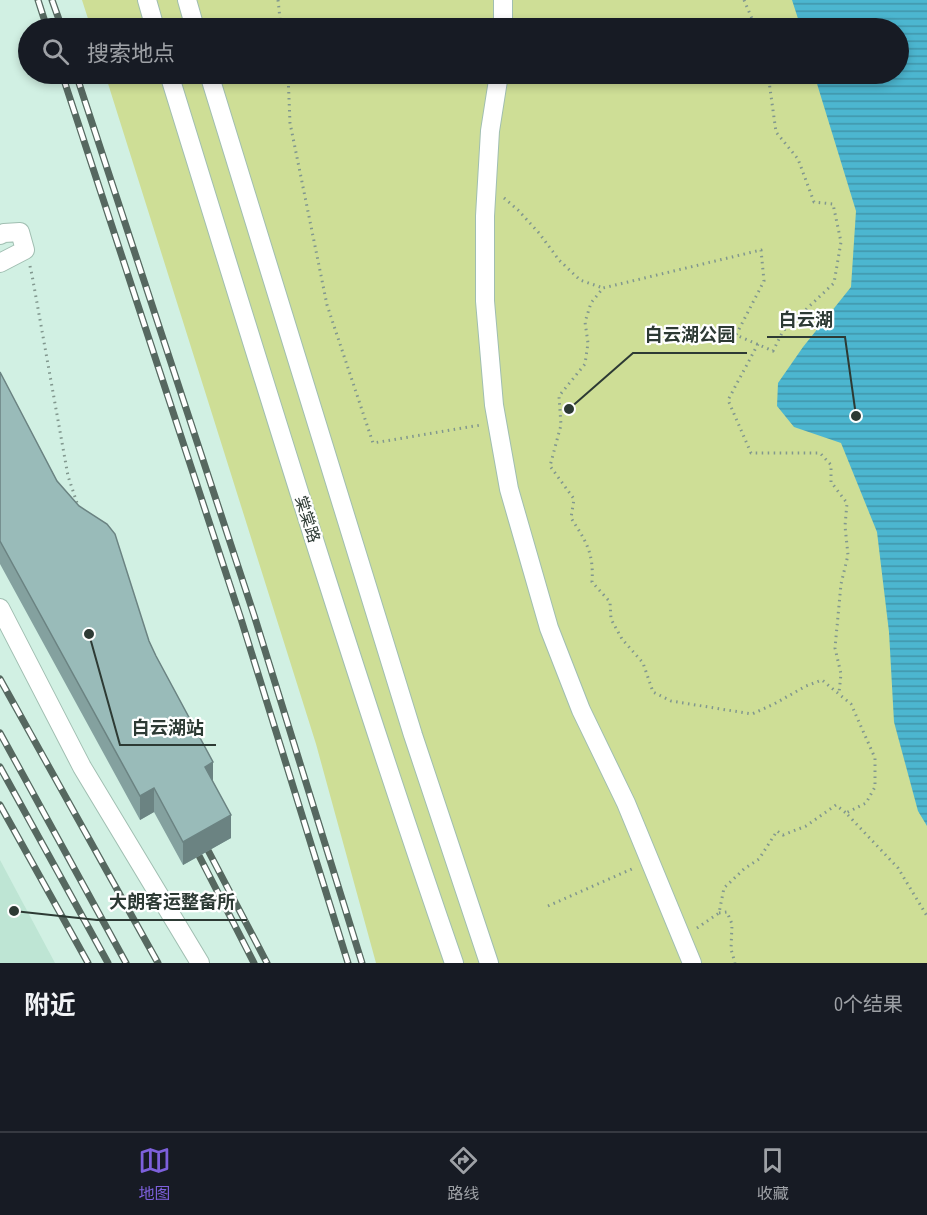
<!DOCTYPE html>
<html lang="zh">
<meta charset="utf-8">
<style>
:root{--surface:#171b24;--page:#242831;--text:#f1f3f6;--muted:#9ea1a6;--line:#363941;--accent:#7d60db}
body{margin:0;font-family:"PT Sans Narrow","Noto Sans SC",sans-serif;background:var(--page);color:var(--text)}
.list{margin:0;padding:0;list-style:none}
h2{display:flex;justify-content:space-between;align-items:center;height:78px;margin:0;padding:0 24px;font-size:26px}
h2 small{font-size:20px;font-weight:400;color:var(--muted)}
.icon{flex:none;width:33px;height:33px;fill:none;stroke:currentColor;stroke-width:2;stroke-linecap:round;stroke-linejoin:round}
.map{position:relative;flex:none;width:927px;height:963px;overflow:hidden}
.search{position:absolute;background:var(--surface);box-shadow:0 3px 9px #0003;left:18px;right:18px;top:18px;height:66px;display:flex;align-items:center;gap:15px;box-sizing:border-box;padding:0 21px;border-radius:33px;color:var(--muted);font-size:22px}
.sheet{height:168px;background:var(--surface)}
nav{display:flex;justify-content:space-around;align-items:center;box-sizing:border-box;height:84px;border-top:2px solid var(--line);background:var(--surface);font-size:16px;color:var(--muted)}
nav a{display:grid;justify-items:center;gap:3px}
nav .on{color:var(--accent)}
.map>svg:first-child{display:block}
.built{fill:#bee5d4}
.park{fill:#cede96}
.water{fill:url(#water-rules)}
.lines{fill:none;stroke-linecap:round;stroke-linejoin:round}
.minor-casing{stroke:#a0beb1;stroke-width:20}
.path{stroke:#81978e;stroke-width:3;stroke-dasharray:1.5 4.5;stroke-linecap:butt}
.minor{stroke:#fff;stroke-width:18}
.rail-casing{stroke:#566860;stroke-width:7}
.rail{stroke:#fff;stroke-width:4.5;stroke-dasharray:14;stroke-linecap:butt}
.wall{fill:#84a19f}
.shaded-wall{fill:#6b8382}
.building{fill:#99bbb9;stroke:#6b8382;stroke-width:1.5}
.labels{text-anchor:middle;dominant-baseline:central;stroke-width:4.5;stroke-linejoin:round;paint-order:stroke}
.street-label{font-size:16px;fill:#2d3a34;stroke:#fff}
.leader{fill:none;stroke:#2d3a34;stroke-width:2}
.callout-dot{fill:#2d3a34;stroke:#fff;stroke-width:2}
.callout-label{font-size:18px;text-anchor:middle;font-weight:bold;fill:#2d3a34;stroke:#fff;stroke-width:4.5;stroke-linejoin:round;paint-order:stroke}
</style>
<div class="map">
<svg width="927" height="963" viewBox="0 0 927 963">
<defs>
<pattern id="water-rules" width="6" height="5" patternUnits="userSpaceOnUse" patternTransform="scale(1.5)"><rect width="6" height="5" fill="#4cb6d0"/><path d="M0 2.5h6" fill="none" stroke="#4095aa"/></pattern>
</defs>
<rect width="100%" height="100%" fill="#d1f0e3"/>
<!-- built -->
<path class="built" d="M0 860 55 963H0Z"/>
<!-- park -->
<path class="park" d="M82 0H927V963H376L316 744 105 74H898V28H91Z"/>
<!-- water -->
<path class="water" d="M792 0H927V826L918 811 894 722 889 632 877 532 841 443 794 427 777 406 778 383 803 347 851 287 856 211 814 74H898V28H801Z"/>
<g class="lines">
<defs>
<g id="minor">
<path d="M147 0 155 28"/>
<path d="M187 0 195 28"/>
<path d="M503 28V0"/>
<path d="M169 74C261 371 352 669 454 963"/>
<path d="M209 74 413 735 489 963"/>
<path d="M499 74 490 131 485 216V301L494 405 509 489 549 628 581 710 626 803 692 963"/>
<path d="M0 235 4 233 20 232 25 250 0 263"/>
<path d="M0 608 82 767 200 963"/>
</g>
</defs>
<!-- minor casing -->
<use href="#minor" class="minor-casing"/>
<!-- path -->
<g class="path">
<path d="M278 0 281 28"/>
<path d="M744 0 756 28"/>
<path d="M288 74 290 123 327 305 373 443 481 425"/>
<path d="M768 74 776 132 798 159 814 202 833 204 841 242 834 283 783 331 773 351 736 335 764 281 761 250 603 288 591 303 585 322 588 343 585 364 559 396 561 425 550 466 574 499 571 518C586 541 594 553 592 582L610 602 611 619 622 639 643 663 653 692 671 701 752 714 774 704 806 686 822 680 851 704 875 758V787L866 803 846 813 898 868 927 916"/>
<path d="M504 198 518 210 539 233 559 260 580 280 603 288"/>
<path d="M30 266 32 275 68 476 78 506"/>
<path d="M758 344 728 400 751 453H820L831 465V482L847 503 845 526 848 555 841 584 835 648 841 674 839 693"/>
<path d="M548 906 634 868"/>
<path d="M719 913 727 912 732 924 731 949 735 963"/>
<path d="M697 928 719 913 724 888 744 869 759 859 777 831 783 835 806 826 836 805 846 813"/>
</g>
<!-- minor -->
<use href="#minor" class="minor"/>
<defs>
<g id="rail">
<path d="M38 0 47 28"/>
<path d="M52 0 62 28"/>
<path d="M62 74 241 619 348 963"/>
<path d="M76 74 254 615 362 963"/>
<path d="M0 679 158 963"/>
<path d="M0 733 126 963"/>
<path d="M0 767 108 963"/>
<path d="M0 805 88 963"/>
<path d="M200 835 267 963"/>
<path d="M191 840 254 963"/>
</g>
</defs>
<!-- rail casing -->
<use href="#rail" class="rail-casing"/>
<!-- rail -->
<use href="#rail" class="rail"/>
</g>
<!-- wall -->
<path class="wall" d="M0 372 57 481 149 641 213 783 231 838 183 865 154 812 140 820 0 564Z"/>
<!-- shaded-wall -->
<g class="shaded-wall">
<path d="M213 762V785L205 767Z"/>
<path d="M154 788V812L140 820V796Z"/>
<path d="M231 815V838L183 865V842Z"/>
</g>
<!-- building -->
<path class="building" d="M0 372 57 481 79 506 107 524 115 534 149 641 156 656 213 762 205 767 231 815 183 842 154 788 140 796 0 541Z"/>
<g class="labels">
<!-- street labels -->
<g class="street-label">
<text transform="translate(308 519) rotate(72)">棠棠路</text>
</g>
</g>
<!-- callouts -->
<path class="leader" d="M856 416L845 337H767M569 409L633 353H747M89 634L120 745H216M14 911L97 920H247"/>
<g class="callout-dot">
<circle cx="856" cy="416" r="6"/>
<circle cx="569" cy="409" r="6"/>
<circle cx="89" cy="634" r="6"/>
<circle cx="14" cy="911" r="6"/>
</g>
<g class="callout-label">
<text x="806" y="326">白云湖</text>
<text x="690" y="341">白云湖公园</text>
<text x="168" y="734">白云湖站</text>
<text x="172" y="908">大朗客运整备所</text>
</g>
</svg>
<div class="search"><svg class="icon" aria-label="search" viewBox="0 0 24 24"><circle cx="10" cy="10" r="6"/><path d="M15 15l6 6"/></svg>搜索地点</div>
</div>
<section class="sheet">
<h2>附近<small>0个结果</small></h2>
<ul class="list">
</ul>
</section>
<nav>
<a class="on"><svg class="icon" aria-label="map" viewBox="0 0 24 24"><path d="M3 6l6-2 6 2 6-2v14l-6 2-6-2-6 2zM9 4v14M15 6v14"/></svg>地图</a>
<a><svg class="icon" aria-label="directions" viewBox="0 0 24 24"><path d="M12 3l9 9-9 9-9-9zM9 14v-3h6M13 9l2 2-2 2"/></svg>路线</a>
<a><svg class="icon" aria-label="saved" viewBox="0 0 24 24"><path d="M7 4h10v16l-5-4-5 4z"/></svg>收藏</a>
</nav>
